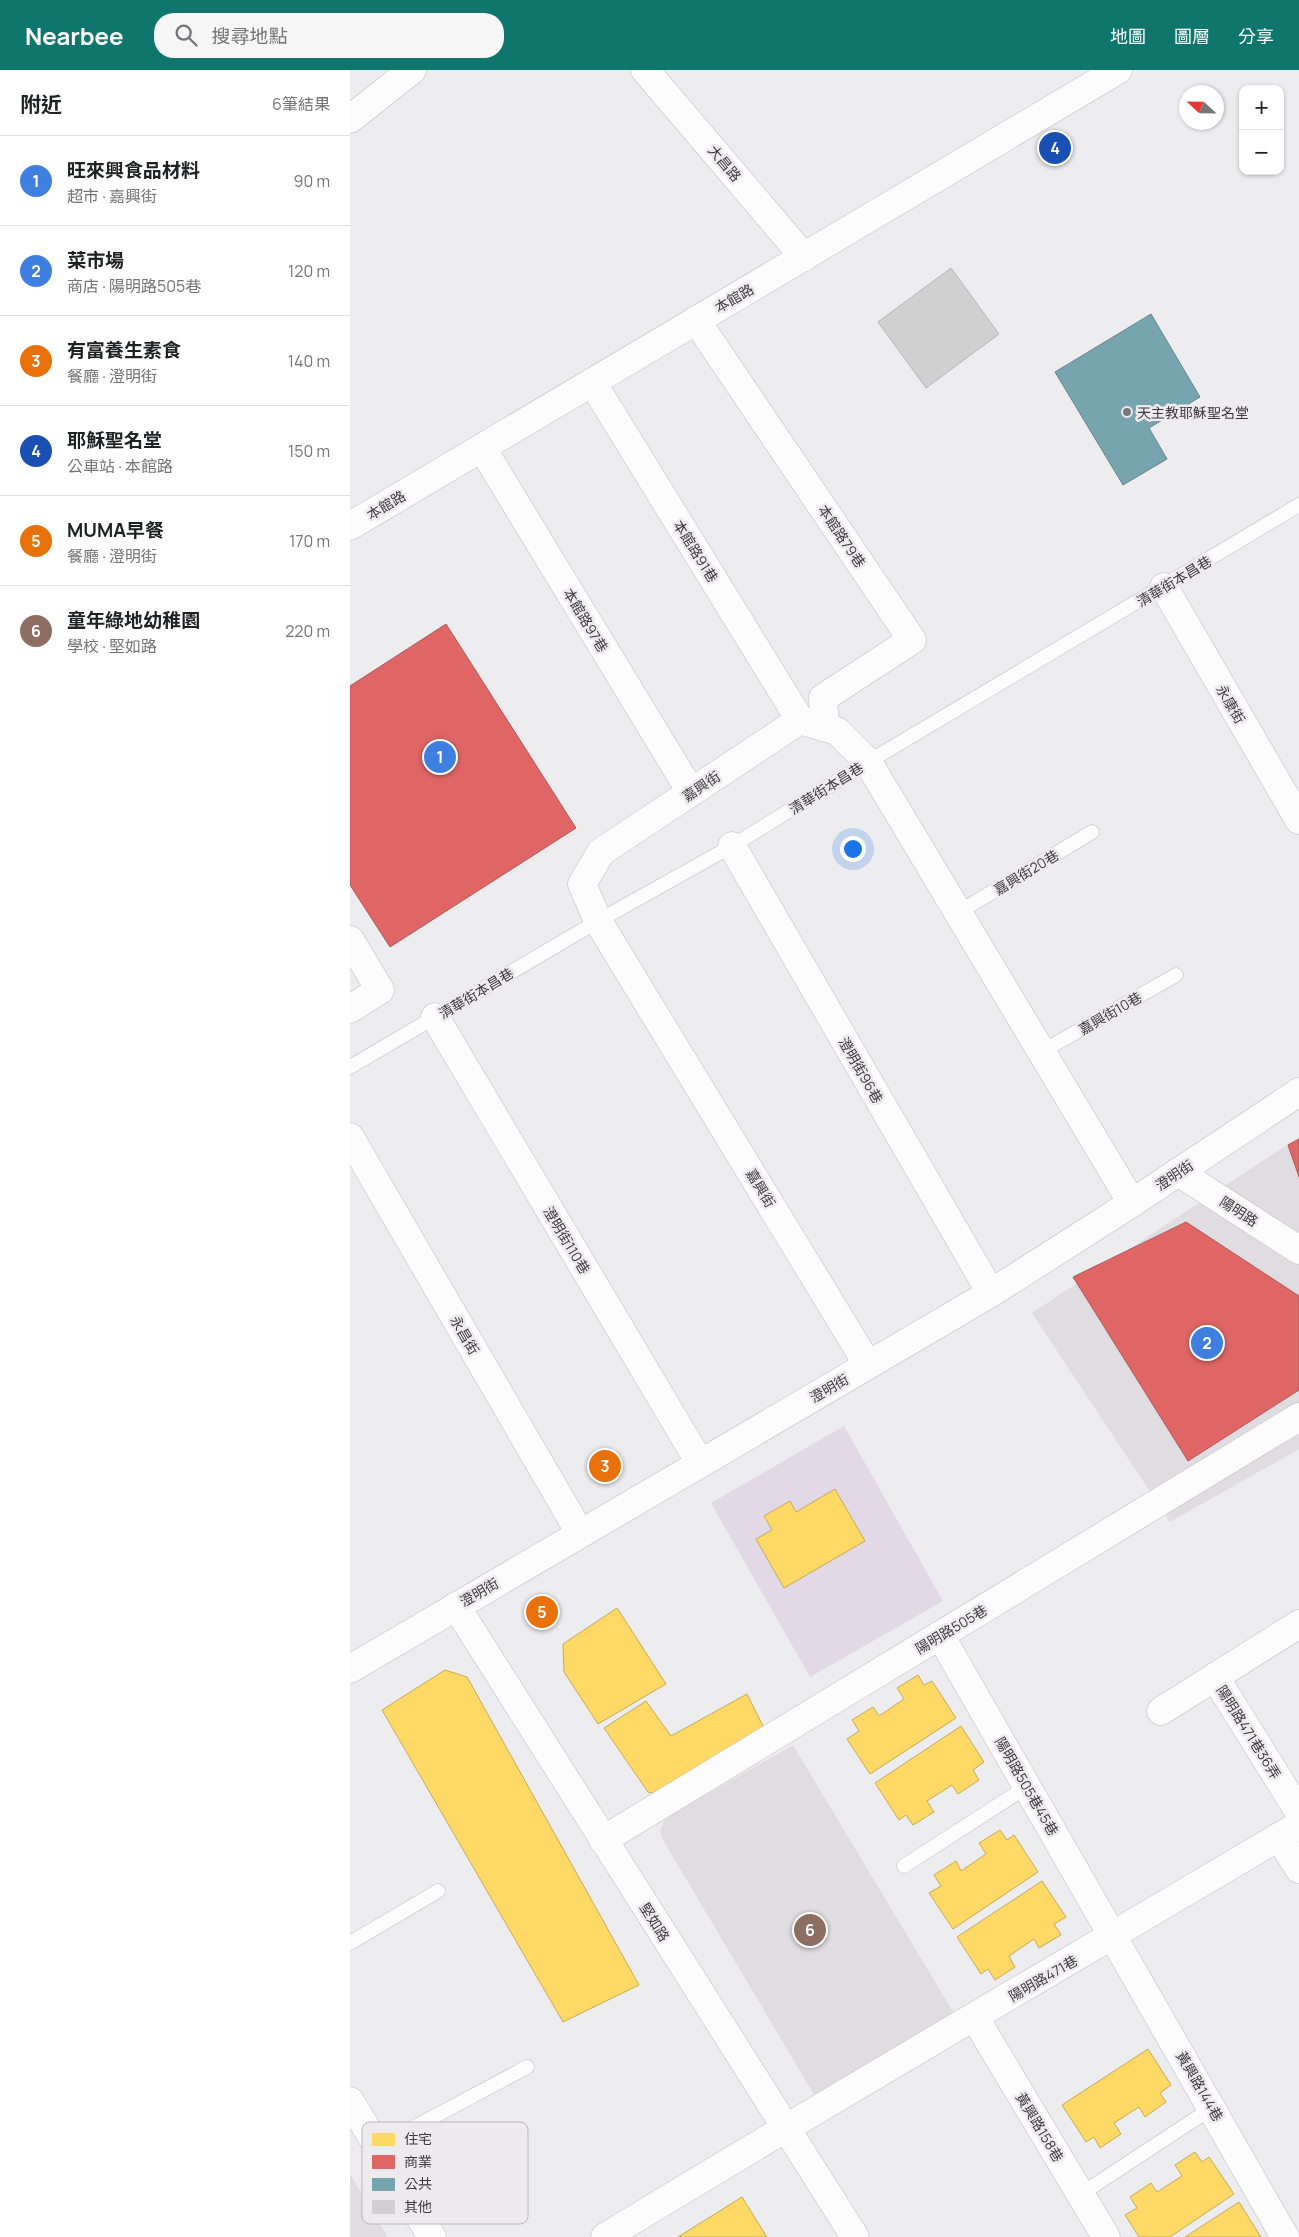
<!DOCTYPE html>
<html lang="zh-TW">
<meta charset="utf-8">
<style>
:root{--surface:#fff;--page:#f6f6f6;--text:#202124;--muted:#757577;--line:#e0e0e0;--accent:#0f766e}
body{margin:0;font-family:Manrope,"Noto Sans TC",sans-serif;background:var(--page);color:var(--text)}
.controls{position:absolute;right:15px;top:15px;display:grid;overflow:hidden;border-radius:10px;box-shadow:0 1px 4px #0004}
.controls button{width:45px;height:45px;display:grid;place-items:center;padding:0;border:0;border-bottom:1px solid var(--line);background:var(--surface);color:var(--text);font:25px sans-serif}
.compass{position:absolute;left:829px;top:15px;width:45px;height:45px;border-radius:50%;background:var(--surface);box-shadow:0 1px 4px #0004;rotate:292deg}
.you{position:absolute;left:502px;top:778px;width:18px;height:18px;margin:-12px;border:4px solid #fff;border-radius:50%;background:#1a73e8;box-shadow:0 0 0 8px #1a73e833}
.badge{display:grid;place-items:center;width:32px;height:32px;border-radius:50%;background:var(--accent);color:#fff;font-size:16px;font-weight:700}
.pin{position:absolute;translate:-50% -50%;border:2px solid #fff;box-shadow:0 1px 5px #0006}
.list{margin:0;padding:0;list-style:none}
h2{display:flex;justify-content:space-between;align-items:center;height:65px;margin:0;padding:0 20px;font-size:21px}
h2 small{font-size:16px;font-weight:400;color:var(--muted)}
.list li{display:grid;grid-template-columns:32px 1fr auto;gap:15px;align-items:center;box-sizing:border-box;height:90px;padding:0 20px;border-top:1px solid var(--line)}
.list b{display:block;font-size:19px;white-space:nowrap}
.list p{margin:0;font-size:16px;white-space:nowrap;color:var(--muted)}
.list em{font-size:16px;font-style:normal;color:var(--muted)}
.icon{flex:none;width:28px;height:28px;fill:none;stroke:currentColor;stroke-width:2;stroke-linecap:round;stroke-linejoin:round}
.map{position:relative;flex:none;width:949px;height:2167px;overflow:hidden}
header{display:flex;align-items:center;gap:30px;box-sizing:border-box;height:70px;padding:0 25px;background:var(--accent);color:#fff}
header strong{font-size:24px}
nav{display:flex;gap:28px;margin-inline-start:auto;font-size:18px}
.search{width:350px;height:45px;background:var(--page);display:flex;align-items:center;gap:12px;box-sizing:border-box;padding:0 18px;border-radius:20px;color:var(--muted);font-size:19px}
main{display:flex}
aside{flex:1;background:var(--surface)}
.map>svg:first-child{display:block}
.built{fill:#e0dde2}
.green{fill:#e3d9e6}
.homes{fill:#ffd966;stroke:#c4aa59}
.shops{fill:#e06666;stroke:#af5959}
.public{fill:#76a5af;stroke:#65858c}
.building{fill:#d1d0d1;stroke:#b8b7b8}
.lines{fill:none;stroke-linecap:round;stroke-linejoin:round}
.lane-casing{stroke:#bfbebf;stroke-width:15}
.street-casing{stroke:#bfbebf;stroke-width:29}
.secondary-casing{stroke:#bfbebf;stroke-width:29}
.lane{stroke:#fcfcfc;stroke-width:14}
.street{stroke:#fcfcfc;stroke-width:28}
.secondary{stroke:#fcfcfc;stroke-width:28}
.poi-dot{fill:#7a797a;stroke:#eeebef;stroke-width:2}
.labels{text-anchor:middle;dominant-baseline:central;stroke-width:5;stroke-linejoin:round;paint-order:stroke}
.street-label{font-size:14px;fill:#3c3b3c;stroke:#eeebef}
.poi-label{font-size:14px;fill:#3c3b3c;stroke:#eeebef;text-anchor:start}
.key{fill:#eeebef;stroke:#b9b6b9;stroke-width:1}
.key-label{font-size:14px;fill:#3c3b3c}
</style>
<header>
<strong>Nearbee</strong>
<div class="search"><svg class="icon" aria-label="search" viewBox="0 0 24 24"><circle cx="10" cy="10" r="6"/><path d="M15 15l6 6"/></svg>搜尋地點</div>
<nav><a>地圖</a><a>圖層</a><a>分享</a></nav>
</header>
<main>
<aside>
<h2>附近<small>6筆結果</small></h2>
<ul class="list">
<li><span class="badge" style="background:#3f7fe0">1</span><div><b>旺來興食品材料</b><p>超市 · 嘉興街</p></div><em>90 m</em></li>
<li><span class="badge" style="background:#3f7fe0">2</span><div><b>菜市場</b><p>商店 · 陽明路505巷</p></div><em>120 m</em></li>
<li><span class="badge" style="background:#e8710a">3</span><div><b>有富養生素食</b><p>餐廳 · 澄明街</p></div><em>140 m</em></li>
<li><span class="badge" style="background:#1a4fb4">4</span><div><b>耶穌聖名堂</b><p>公車站 · 本館路</p></div><em>150 m</em></li>
<li><span class="badge" style="background:#e8710a">5</span><div><b>MUMA早餐</b><p>餐廳 · 澄明街</p></div><em>170 m</em></li>
<li><span class="badge" style="background:#8d6e63">6</span><div><b>童年綠地幼稚園</b><p>學校 · 堅如路</p></div><em>220 m</em></li>
</ul>
</aside>
<div class="map">
<svg width="949" height="2167" viewBox="0 0 949 2167">
<rect width="100%" height="100%" fill="#edecee"/>
<!-- built -->
<g class="built">
<path d="M949 1067V1379L820 1452 682 1243Z"/>
<path d="M443 1675 608 1950 469 2033 313 1770 310 1761 314 1751 324 1743Z"/>
<path d="M0 2104 38 2167H0Z"/>
</g>
<!-- green -->
<path class="green" d="M494 1356 593 1531 460 1607 361 1433Z"/>
<!-- homes -->
<g class="homes">
<path d="M485 1419 515 1471 434 1518 406 1469 422 1460 414 1446 440 1431 446 1442Z"/>
<path d="M267 1538 316 1614 248 1654 214 1602 213 1574Z"/>
<path d="M95 1600 117 1607 289 1915 213 1952 32 1640Z"/>
<path d="M568 1605 574 1615 582 1611 606 1648 520 1704 497 1669 509 1661 502 1650 523 1637 529 1646 554 1629 547 1618Z"/>
<path d="M397 1624 420 1670 316 1727 298 1722 254 1658 296 1631 321 1666Z"/>
<path d="M611 1656 634 1692 623 1700 629 1710 608 1724 602 1715 577 1731 584 1742 563 1755 556 1745 549 1750 525 1713Z"/>
<path d="M650 1760 657 1770 664 1765 688 1802 603 1859 579 1823 591 1816 584 1805 606 1791 611 1801 636 1784 629 1773Z"/>
<path d="M692 1811 716 1847 704 1854 711 1865 689 1878 684 1869 659 1886 665 1897 645 1910 638 1899 631 1904 607 1867Z"/>
<path d="M798 1979 821 2015 810 2023 816 2032 795 2047 789 2037 764 2053 771 2064 750 2078 744 2067 736 2072 712 2035Z"/>
<path d="M845 2082 852 2092 859 2087 884 2124 820 2167H789L775 2145 787 2138 780 2127 801 2113 807 2122 832 2106 825 2095Z"/>
<path d="M392 2127 417 2167H328Z"/>
<path d="M889 2132 911 2167H835Z"/>
</g>
<!-- shops -->
<g class="shops">
<path d="M96 554 226 758 40 877 0 815V616Z"/>
<path d="M949 1069V1107L938 1075Z"/>
<path d="M836 1152 949 1226V1320L838 1391 723 1207Z"/>
</g>
<!-- public -->
<path class="public" d="M801 244 850 327 799 358 817 389 773 415 705 302Z"/>
<!-- building -->
<path class="building" d="M601 198 649 264 576 318 528 252Z"/>
<g class="lines">
<defs>
<g id="lane">
<path d="M609 842 742 762"/>
<path d="M693 981 826 905"/>
<path d="M0 997 248 851 382 776 518 692 949 435"/>
<path d="M554 1796 678 1716"/>
<path d="M0 1873 88 1821"/>
<path d="M27 2077 177 1997"/>
<path d="M731 2124 862 2038"/>
</g>
<g id="street">
<path d="M295 0 454 187"/>
<path d="M0 49 62 0"/>
<path d="M346 250 562 570 473 628 475 657"/>
<path d="M242 312 450 650"/>
<path d="M132 378 341 722"/>
<path d="M814 517 949 750"/>
<path d="M382 776 641 1223"/>
<path d="M0 870 30 920 0 939"/>
<path d="M85 947 350 1393"/>
<path d="M0 1067 230 1463"/>
<path d="M828 1102 949 1180"/>
<path d="M518 1295 248 851 232 814 251 782 450 650 487 661 518 692 782 1133"/>
<path d="M106 1536 505 2167"/>
<path d="M590 1565 935 2167"/>
<path d="M0 1599 641 1223 782 1133 949 1022"/>
<path d="M865 1607 949 1742"/>
<path d="M811 1641 949 1554"/>
<path d="M929 1767 949 1799"/>
<path d="M253 1770 949 1347"/>
<path d="M625 1948 756 2167"/>
<path d="M0 2031 82 2167"/>
<path d="M255 2167C485 2027 718 1892 949 1755"/>
</g>
<path id="secondary" d="M0 456 768 0"/>
</defs>
<!-- lane casing -->
<use href="#lane" class="lane-casing"/>
<!-- street casing -->
<use href="#street" class="street-casing"/>
<!-- secondary casing -->
<use href="#secondary" class="secondary-casing"/>
<!-- lane -->
<use href="#lane" class="lane"/>
<!-- street -->
<use href="#street" class="street"/>
<!-- secondary -->
<use href="#secondary" class="secondary"/>
</g>
<!-- markers -->
<circle class="poi-dot" cx="777" cy="342" r="5"/>
<g class="labels">
<!-- street labels -->
<g class="street-label">
<text transform="translate(375 93) rotate(50)">大昌路</text>
<text transform="translate(384 228) rotate(-30)">本館路</text>
<text transform="translate(36 435) rotate(-31)">本館路</text>
<text transform="translate(492 466) rotate(56)">本館路79巷</text>
<text transform="translate(346 481) rotate(58)">本館路91巷</text>
<text transform="translate(824 511) rotate(-31)">清華街本昌巷</text>
<text transform="translate(236 550) rotate(59)">本館路97巷</text>
<text transform="translate(881 634) rotate(60)">永康街</text>
<text transform="translate(351 716) rotate(-34)">嘉興街</text>
<text transform="translate(476 718) rotate(-32)">清華街本昌巷</text>
<text transform="translate(676 802) rotate(-31)">嘉興街20巷</text>
<text transform="translate(126 923) rotate(-31)">清華街本昌巷</text>
<text transform="translate(760 943) rotate(-30)">嘉興街10巷</text>
<text transform="translate(511 1000) rotate(60)">澄明街96巷</text>
<text transform="translate(824 1105) rotate(-34)">澄明街</text>
<text transform="translate(411 1118) rotate(59)">嘉興街</text>
<text transform="translate(889 1141) rotate(33)">陽明路</text>
<text transform="translate(217 1170) rotate(59)">澄明街110巷</text>
<text transform="translate(115 1265) rotate(60)">永昌街</text>
<text transform="translate(479 1318) rotate(-30)">澄明街</text>
<text transform="translate(129 1522) rotate(-30)">澄明街</text>
<text transform="translate(601 1559) rotate(-31)">陽明路505巷</text>
<text transform="translate(899 1662) rotate(58)">陽明路471巷36弄</text>
<text transform="translate(677 1716) rotate(60)">陽明路505巷45巷</text>
<text transform="translate(305 1852) rotate(58)">堅如路</text>
<text transform="translate(693 1908) rotate(-30)">陽明路471巷</text>
<text transform="translate(850 2016) rotate(60)">黃興路144巷</text>
<text transform="translate(690 2057) rotate(59)">黃興路158巷</text>
</g>
<!-- poi labels -->
<g class="poi-label">
<text x="787" y="342">天主教耶穌聖名堂</text>
</g>
</g>
<!-- legend -->
<rect x="12" y="2052" width="166" height="102" rx="8" class="key"/>
<rect x="22" y="2063" width="23" height="13" fill="#ffd966"/>
<rect x="22" y="2085" width="23" height="14" fill="#e06666"/>
<rect x="22" y="2108" width="23" height="13" fill="#76a5af"/>
<rect x="22" y="2130" width="23" height="14" fill="#d1d0d1"/>
<g class="key-label">
<text x="54" y="2074">住宅</text>
<text x="54" y="2097">商業</text>
<text x="54" y="2119">公共</text>
<text x="54" y="2142">其他</text>
</g>
</svg>
<div class="controls">
<button>+</button>
<button>−</button>
</div>
<svg class="compass" viewBox="-18 -18 36 36"><path d="M0-13l5 13h-10z" fill="#e53935"/><path d="M0 13l5-13h-10z" fill="#757577"/></svg>
<div class="you"></div>
<div class="pin badge" style="left:90px;top:687px;background:#3f7fe0">1</div>
<div class="pin badge" style="left:857px;top:1273px;background:#3f7fe0">2</div>
<div class="pin badge" style="left:255px;top:1396px;background:#e8710a">3</div>
<div class="pin badge" style="left:705px;top:78px;background:#1a4fb4">4</div>
<div class="pin badge" style="left:192px;top:1542px;background:#e8710a">5</div>
<div class="pin badge" style="left:460px;top:1860px;background:#8d6e63">6</div>
</div>
</main>
